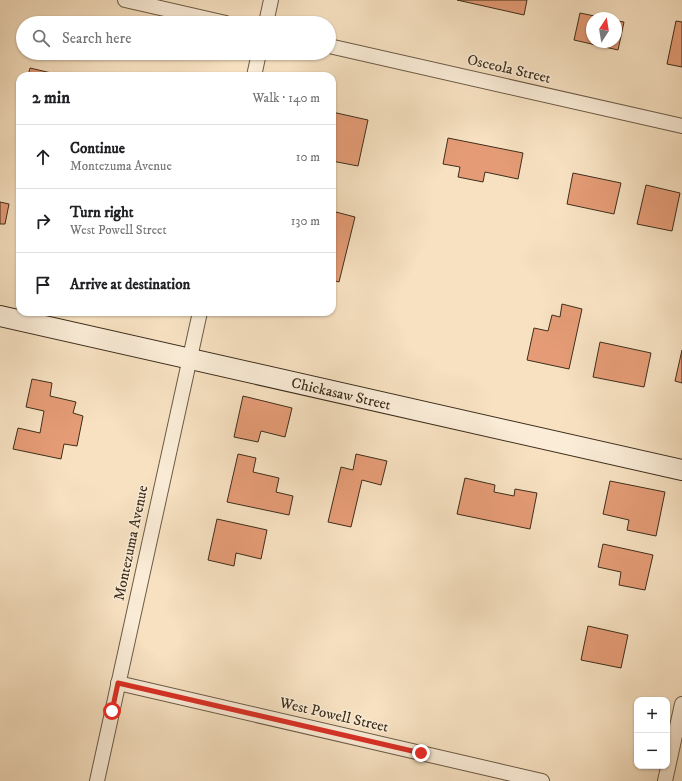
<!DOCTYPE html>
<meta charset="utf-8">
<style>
:root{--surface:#fff;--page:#f6f6f6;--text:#202124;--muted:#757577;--line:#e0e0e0}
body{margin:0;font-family:"IM FELL DW Pica",serif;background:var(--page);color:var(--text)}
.controls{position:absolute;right:12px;bottom:12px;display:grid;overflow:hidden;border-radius:8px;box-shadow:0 1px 3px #0004}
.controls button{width:36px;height:36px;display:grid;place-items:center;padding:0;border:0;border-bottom:1px solid var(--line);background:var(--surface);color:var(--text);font:20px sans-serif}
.compass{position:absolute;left:586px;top:12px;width:36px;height:36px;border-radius:50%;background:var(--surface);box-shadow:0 1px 3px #0004;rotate:12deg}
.stop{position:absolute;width:12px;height:12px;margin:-9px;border:3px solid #d93025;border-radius:50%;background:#fff}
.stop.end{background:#d93025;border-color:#fff;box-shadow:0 1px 4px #0008}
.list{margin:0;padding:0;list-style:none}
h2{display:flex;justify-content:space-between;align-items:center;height:52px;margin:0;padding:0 16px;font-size:17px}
h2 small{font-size:13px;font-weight:400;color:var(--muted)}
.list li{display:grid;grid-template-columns:26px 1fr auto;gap:12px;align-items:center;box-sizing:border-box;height:64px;padding:0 16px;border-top:1px solid var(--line)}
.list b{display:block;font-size:15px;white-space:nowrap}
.list p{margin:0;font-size:13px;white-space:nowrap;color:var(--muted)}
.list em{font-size:13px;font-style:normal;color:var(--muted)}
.icon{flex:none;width:22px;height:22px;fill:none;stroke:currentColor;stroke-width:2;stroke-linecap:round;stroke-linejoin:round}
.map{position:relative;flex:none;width:682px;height:781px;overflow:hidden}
.search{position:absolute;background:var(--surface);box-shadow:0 1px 3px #0004;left:16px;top:16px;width:320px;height:44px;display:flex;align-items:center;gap:10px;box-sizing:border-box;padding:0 14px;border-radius:22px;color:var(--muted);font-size:15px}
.panel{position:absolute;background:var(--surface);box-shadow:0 1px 3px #0004;left:16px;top:72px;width:320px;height:244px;border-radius:12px}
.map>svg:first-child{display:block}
.building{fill:#e59c76;stroke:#3e2e1c}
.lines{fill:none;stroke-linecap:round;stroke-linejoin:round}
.street-casing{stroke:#6c5b45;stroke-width:16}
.secondary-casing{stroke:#3e2e1c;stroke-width:22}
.street{stroke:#faecd7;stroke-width:14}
.secondary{stroke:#faecd7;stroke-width:20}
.route{stroke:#d93025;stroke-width:5}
.labels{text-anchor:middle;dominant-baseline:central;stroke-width:3;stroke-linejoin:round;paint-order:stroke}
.street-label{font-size:15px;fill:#3e2e1c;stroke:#faecd7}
</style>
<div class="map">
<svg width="682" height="781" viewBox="0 0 682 781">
<rect width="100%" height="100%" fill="#f7e1c1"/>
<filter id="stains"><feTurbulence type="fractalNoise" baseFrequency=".005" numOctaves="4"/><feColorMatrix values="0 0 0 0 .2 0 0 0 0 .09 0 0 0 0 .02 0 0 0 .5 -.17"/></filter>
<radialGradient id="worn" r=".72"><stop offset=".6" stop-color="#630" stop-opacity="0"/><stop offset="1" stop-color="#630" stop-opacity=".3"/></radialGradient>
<!-- building -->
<g class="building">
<path d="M457 0H527L524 15Z"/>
<path d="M580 13 604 18H592V42H616V21L624 22 618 50 574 40Z"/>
<path d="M676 21 682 22V67L667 64Z"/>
<path d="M30 68 64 76H28Z"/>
<path d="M332 112 368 120 358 166 332 161Z"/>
<path d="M448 138 523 153 518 179 485 172 483 182 458 177 460 167 443 164Z"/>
<path d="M573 173 621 183 614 214 567 204Z"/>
<path d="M646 185 680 193 672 231 637 224Z"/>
<path d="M0 202 9 204 5 224H0Z"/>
<path d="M332 211 355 217 339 282 332 280Z"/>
<path d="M562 304 582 309 569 369 527 360 534 328 548 331 552 315 560 317Z"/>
<path d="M600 342 651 353 644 387 593 377Z"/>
<path d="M682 350V383L675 381Z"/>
<path d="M32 379 52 383 50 396 76 402 73 413 83 416 77 446 64 444 61 459 13 449 18 428 40 433 44 411 26 407Z"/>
<path d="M243 396 292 408 285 437 261 431 258 442 234 437Z"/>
<path d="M238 454 256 458 253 472 279 478 276 492 293 496 289 515 227 502Z"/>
<path d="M356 454 387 461 381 485 362 480 351 527 328 522 341 467 353 470Z"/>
<path d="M465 478 495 485 494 492 514 496 515 489 537 493 530 529 457 514Z"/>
<path d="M610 481 665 492 656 536 627 530 629 520 603 514Z"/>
<path d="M217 519 267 530 261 559 236 553 234 566 208 560Z"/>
<path d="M603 544 653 555 645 590 619 585 621 572 598 567Z"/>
<path d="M588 626 628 635 621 668 581 660Z"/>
</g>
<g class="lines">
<defs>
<g id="street">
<path d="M125 0 226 23"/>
<path d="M266 23 271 0"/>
<path d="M329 46 682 126"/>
<path d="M254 76 259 53"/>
<path d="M118 683 542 781"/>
<path d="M97 781 200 312"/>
<path d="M665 781 682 704"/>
</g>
<path id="secondary" d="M0 316 682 470"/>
</defs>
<!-- street casing -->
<use href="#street" class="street-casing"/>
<!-- secondary casing -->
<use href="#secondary" class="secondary-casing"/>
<!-- street -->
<use href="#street" class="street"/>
<!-- secondary -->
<use href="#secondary" class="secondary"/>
</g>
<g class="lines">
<!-- route -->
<path class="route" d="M112 711 118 683 421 753"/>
</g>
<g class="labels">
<!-- street labels -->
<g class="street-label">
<text transform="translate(509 69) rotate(13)">Osceola Street</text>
<text transform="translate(341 394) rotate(13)">Chickasaw Street</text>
<text transform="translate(131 543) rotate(-78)">Montezuma Avenue</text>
<text transform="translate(334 715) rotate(13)">West Powell Street</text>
</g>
</g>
<rect width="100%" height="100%" filter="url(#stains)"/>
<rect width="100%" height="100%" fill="url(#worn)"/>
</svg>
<div class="controls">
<button>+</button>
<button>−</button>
</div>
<svg class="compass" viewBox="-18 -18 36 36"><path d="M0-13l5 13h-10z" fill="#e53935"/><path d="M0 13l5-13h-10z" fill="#757577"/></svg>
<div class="stop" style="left:112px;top:711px"></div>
<div class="stop end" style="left:421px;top:753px"></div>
<div class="search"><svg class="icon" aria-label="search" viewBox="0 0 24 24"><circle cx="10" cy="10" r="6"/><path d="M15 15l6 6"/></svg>Search here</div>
<section class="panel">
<h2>2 min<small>Walk · 140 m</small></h2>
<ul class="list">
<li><svg class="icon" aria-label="ahead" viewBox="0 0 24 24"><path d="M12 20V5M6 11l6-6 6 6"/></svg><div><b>Continue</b><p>Montezuma Avenue</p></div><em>10 m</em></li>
<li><svg class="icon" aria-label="right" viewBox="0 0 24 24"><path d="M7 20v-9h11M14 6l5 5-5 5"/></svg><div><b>Turn right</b><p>West Powell Street</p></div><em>130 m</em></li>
<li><svg class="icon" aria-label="arrive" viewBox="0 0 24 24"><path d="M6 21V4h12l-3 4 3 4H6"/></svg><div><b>Arrive at destination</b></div></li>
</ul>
</section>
</div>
